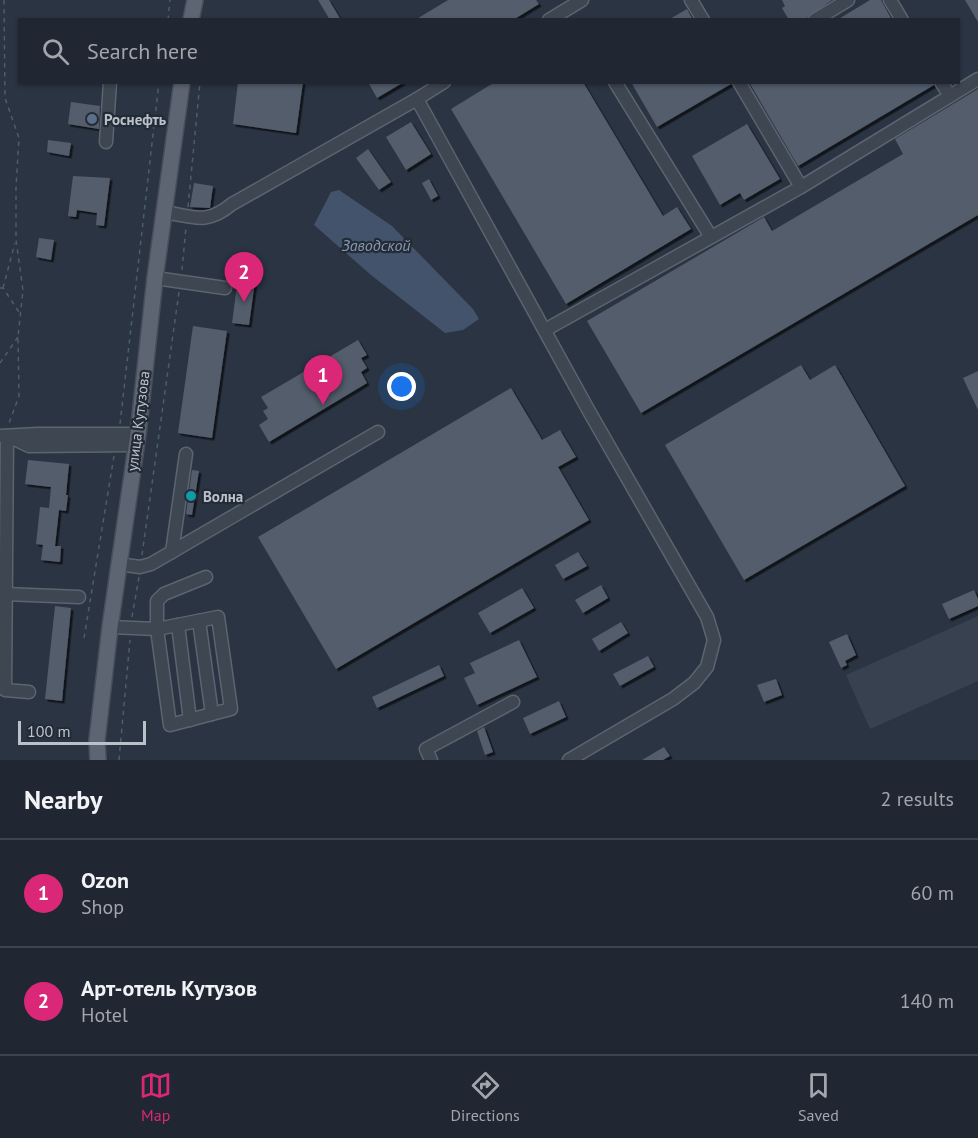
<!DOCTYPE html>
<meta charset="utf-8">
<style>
:root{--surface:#202732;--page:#282f3a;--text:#f1f3f6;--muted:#a2a5ac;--line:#3d444d;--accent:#db2777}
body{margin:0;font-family:"PT Sans",sans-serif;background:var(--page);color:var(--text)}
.scale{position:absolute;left:18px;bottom:15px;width:128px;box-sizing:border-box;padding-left:6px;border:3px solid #bbc1cb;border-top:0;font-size:16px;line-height:21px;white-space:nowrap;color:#bbc1cb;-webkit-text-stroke:4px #232b37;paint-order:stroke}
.you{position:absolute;left:402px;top:387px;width:21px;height:21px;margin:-15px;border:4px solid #fff;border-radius:50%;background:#1a73e8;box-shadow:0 0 0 9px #1a73e833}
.badge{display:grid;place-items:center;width:39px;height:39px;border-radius:50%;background:var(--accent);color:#fff;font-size:20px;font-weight:700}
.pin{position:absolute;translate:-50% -50px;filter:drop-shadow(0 2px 3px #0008)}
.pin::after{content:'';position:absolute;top:32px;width:21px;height:18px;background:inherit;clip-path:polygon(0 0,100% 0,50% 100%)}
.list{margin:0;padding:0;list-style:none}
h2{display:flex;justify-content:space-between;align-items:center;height:78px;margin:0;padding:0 24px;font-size:26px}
h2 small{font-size:20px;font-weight:400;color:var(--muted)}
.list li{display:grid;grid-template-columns:39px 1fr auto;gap:18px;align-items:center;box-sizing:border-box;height:108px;padding:0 24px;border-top:2px solid var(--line)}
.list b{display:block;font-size:22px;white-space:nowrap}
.list p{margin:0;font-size:20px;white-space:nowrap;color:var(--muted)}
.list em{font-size:20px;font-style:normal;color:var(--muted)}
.icon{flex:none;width:33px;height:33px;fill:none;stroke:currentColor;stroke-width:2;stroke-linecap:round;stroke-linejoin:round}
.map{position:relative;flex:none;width:978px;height:760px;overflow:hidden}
.search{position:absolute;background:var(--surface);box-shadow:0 2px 4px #0004;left:18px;right:18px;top:18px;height:66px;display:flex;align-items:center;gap:15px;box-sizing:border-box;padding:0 21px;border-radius:0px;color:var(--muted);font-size:22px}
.sheet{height:294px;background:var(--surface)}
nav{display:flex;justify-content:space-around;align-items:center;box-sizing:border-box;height:84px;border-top:2px solid var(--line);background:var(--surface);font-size:16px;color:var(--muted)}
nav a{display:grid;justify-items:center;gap:3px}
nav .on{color:var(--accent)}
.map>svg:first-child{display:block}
.airport{fill:#38414f}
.water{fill:#43536b}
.building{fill:#535d6c;filter:url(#shadow)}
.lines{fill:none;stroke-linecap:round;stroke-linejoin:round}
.minor-casing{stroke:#5c646f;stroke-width:15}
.major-casing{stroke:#484f5b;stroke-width:18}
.path{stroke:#4c5f62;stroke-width:1.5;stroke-dasharray:4.5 4.5;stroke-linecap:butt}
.minor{stroke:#3e4652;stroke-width:12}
.major{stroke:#5c6571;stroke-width:15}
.service-dot{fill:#5c6f8a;stroke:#232b37;stroke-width:2}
.culture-dot{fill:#0f9aa8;stroke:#232b37;stroke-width:2}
.labels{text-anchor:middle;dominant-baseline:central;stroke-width:4.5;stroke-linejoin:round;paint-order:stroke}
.poi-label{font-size:15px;font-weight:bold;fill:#bbc1cb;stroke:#232b37;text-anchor:start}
.street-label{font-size:15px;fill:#bbc1cb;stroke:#232b37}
.water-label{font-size:16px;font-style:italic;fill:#8697b0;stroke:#232b37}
</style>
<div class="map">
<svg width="978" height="760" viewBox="0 0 978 760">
<defs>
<filter id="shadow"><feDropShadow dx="2.5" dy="2.5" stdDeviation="0" flood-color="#0009"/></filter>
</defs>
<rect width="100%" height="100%" fill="#2a3442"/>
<!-- airport -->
<path class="airport" d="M978 616V681L870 729 846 675Z"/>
<!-- water -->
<path class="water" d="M339 190 392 226 473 309 479 319 463 330 445 333 371 275 314 225 331 192Z"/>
<!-- building -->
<g class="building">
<path d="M318 0H329L341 20H330Z"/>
<path d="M448 0H536L539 4 513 20H415Z"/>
<path d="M782 0H832L804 20H789L782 8 785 6Z"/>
<path d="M870 0H881L892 20H837Z"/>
<path d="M965 0H978V22Z"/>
<path d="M687 9 693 20H668Z"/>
<path d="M238 82H303L296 133 233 124Z"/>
<path d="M368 82H404L377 98Z"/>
<path d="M495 82H583L663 216 677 207 691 229 566 304 451 109Z"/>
<path d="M631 82H731V84L657 127Z"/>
<path d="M749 82H933L934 85 798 166Z"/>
<path d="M978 89V215L641 413 587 321 764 217 772 231 903 154 895 139Z"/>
<path d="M71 102 100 106 99 129 68 124Z"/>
<path d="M411 122 431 154 406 170 386 137Z"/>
<path d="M747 124 780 179 744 200 740 193 720 205 692 156Z"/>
<path d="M48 140 71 143 69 156 47 152Z"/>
<path d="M368 149 391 182 379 190 356 158Z"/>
<path d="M73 176 110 178 104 226 96 225 97 213 77 210 76 217 68 216Z"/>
<path d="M429 179 438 196 431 200 422 183Z"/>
<path d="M194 183 213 186 210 208 190 207Z"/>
<path d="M39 238 54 240 51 260 36 257Z"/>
<path d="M238 278 255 281 249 325 232 323Z"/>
<path d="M193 326 227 331 212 438 178 433Z"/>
<path d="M358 340 367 355 361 358 367 368 361 372 367 383 269 442 259 425 268 419 263 411 268 408 261 397Z"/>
<path d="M801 365 810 380 835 365 905 486 744 580 665 445Z"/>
<path d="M978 371V410L963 378Z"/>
<path d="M511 388 542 440 560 430 576 457 558 467 589 520 336 669 258 537Z"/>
<path d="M28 460 69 464 66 495H68L66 511 59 510 55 546H61L60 562 41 560 43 545 36 544 40 507 49 508 51 487 25 484Z"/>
<path d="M192 470 199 471 192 515 186 514Z"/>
<path d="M578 552 587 566 563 579 555 565Z"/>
<path d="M601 585 608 598 583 613 575 600Z"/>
<path d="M522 588 534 608 490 633 478 613Z"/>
<path d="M974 590 978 599V606L949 619 942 604Z"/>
<path d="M55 606 71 608 62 701 45 699Z"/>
<path d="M621 622 628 633 599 651 592 639Z"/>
<path d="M847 634 856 655 845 661 847 665 841 668 829 642Z"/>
<path d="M519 640 537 677 477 705 464 678 475 673 470 663Z"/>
<path d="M648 656 654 667 620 686 613 674Z"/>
<path d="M439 665 444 676 377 708 372 697Z"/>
<path d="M776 679 782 695 764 702 757 685Z"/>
<path d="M559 701 566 717 530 734 523 718Z"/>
<path d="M484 727 493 752 485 755 477 731Z"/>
<path d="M664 747 670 756 663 760H642Z"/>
</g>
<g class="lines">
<defs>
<g id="minor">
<path d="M691 0 703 20"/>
<path d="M890 0 902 20"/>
<path d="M549 20 582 0"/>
<path d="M815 20 848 0"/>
<path d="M615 82 711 237"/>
<path d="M941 82 950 96"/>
<path d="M417 99 444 82"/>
<path d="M106 142 110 82"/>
<path d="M801 187 978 79"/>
<path d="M164 212C194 217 207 225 232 204L417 99 590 413 707 617 714 640 707 667 694 683 673 699 569 760"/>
<path d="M155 278 225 288"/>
<path d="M545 330 801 187 739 82"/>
<path d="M1 436 37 434H138"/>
<path d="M7 436 5 690 29 692"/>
<path d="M8 436 29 446 136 445"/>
<path d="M172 552 186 454"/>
<path d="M118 564 140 567 151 564 378 432"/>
<path d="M5 594 79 597"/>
<path d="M199 621 212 714"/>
<path d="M178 625 190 720"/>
<path d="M110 627 157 629 218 617 231 709 170 725 157 629V601L164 594 206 577"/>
<path d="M431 760 426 749 513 702"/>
</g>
<g id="major">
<path d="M191 20 195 0"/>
<path d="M98 760 97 740 110 627 138 434 155 278 182 82"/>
</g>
</defs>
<!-- minor casing -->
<use href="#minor" class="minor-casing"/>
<!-- major casing -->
<use href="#major" class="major-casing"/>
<!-- path -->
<g class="path">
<path d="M4 0 5 98 19 138 16 188V240L23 290 18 337 19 396 8 426"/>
<path d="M168 20 170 0"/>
<path d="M188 207 200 82"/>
<path d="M182 270 186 227"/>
<path d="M0 288H3L19 312"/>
<path d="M3 288 15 243"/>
<path d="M0 363 18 337"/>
<path d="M120 424 159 82"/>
<path d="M142 555 179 292"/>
<path d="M132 617 139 577"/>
<path d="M84 638 114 456"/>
<path d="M119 760 130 640"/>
</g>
<!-- minor -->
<use href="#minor" class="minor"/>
<!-- major -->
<use href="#major" class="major"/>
</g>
<!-- markers -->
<circle class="service-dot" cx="92" cy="119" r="6"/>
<circle class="culture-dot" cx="191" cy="496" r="6"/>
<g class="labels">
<!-- poi labels -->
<g class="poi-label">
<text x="104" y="119">Роснефть</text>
<text x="203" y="496">Волна</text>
</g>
<!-- street labels -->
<g class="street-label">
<text transform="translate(138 421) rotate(-83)">улица Кутузова</text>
</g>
<!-- water labels -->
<g class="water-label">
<text x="376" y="245">Заводской</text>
</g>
</g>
</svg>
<div class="scale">100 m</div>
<div class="you"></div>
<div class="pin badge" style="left:323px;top:405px">1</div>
<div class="pin badge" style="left:244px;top:302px">2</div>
<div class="search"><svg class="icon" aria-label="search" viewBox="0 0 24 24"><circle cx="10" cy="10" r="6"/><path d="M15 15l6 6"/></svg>Search here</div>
</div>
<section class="sheet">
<h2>Nearby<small>2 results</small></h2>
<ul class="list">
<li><span class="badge">1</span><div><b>Ozon</b><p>Shop</p></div><em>60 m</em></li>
<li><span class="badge">2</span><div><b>Арт-отель Кутузов</b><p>Hotel</p></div><em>140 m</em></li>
</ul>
</section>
<nav>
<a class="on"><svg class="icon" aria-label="map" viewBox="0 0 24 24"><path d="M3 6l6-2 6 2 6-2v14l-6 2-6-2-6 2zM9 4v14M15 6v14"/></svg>Map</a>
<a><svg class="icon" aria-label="directions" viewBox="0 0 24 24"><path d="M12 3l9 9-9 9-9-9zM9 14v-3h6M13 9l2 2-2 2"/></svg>Directions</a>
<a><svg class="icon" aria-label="saved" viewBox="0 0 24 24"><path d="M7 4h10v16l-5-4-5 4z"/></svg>Saved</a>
</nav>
